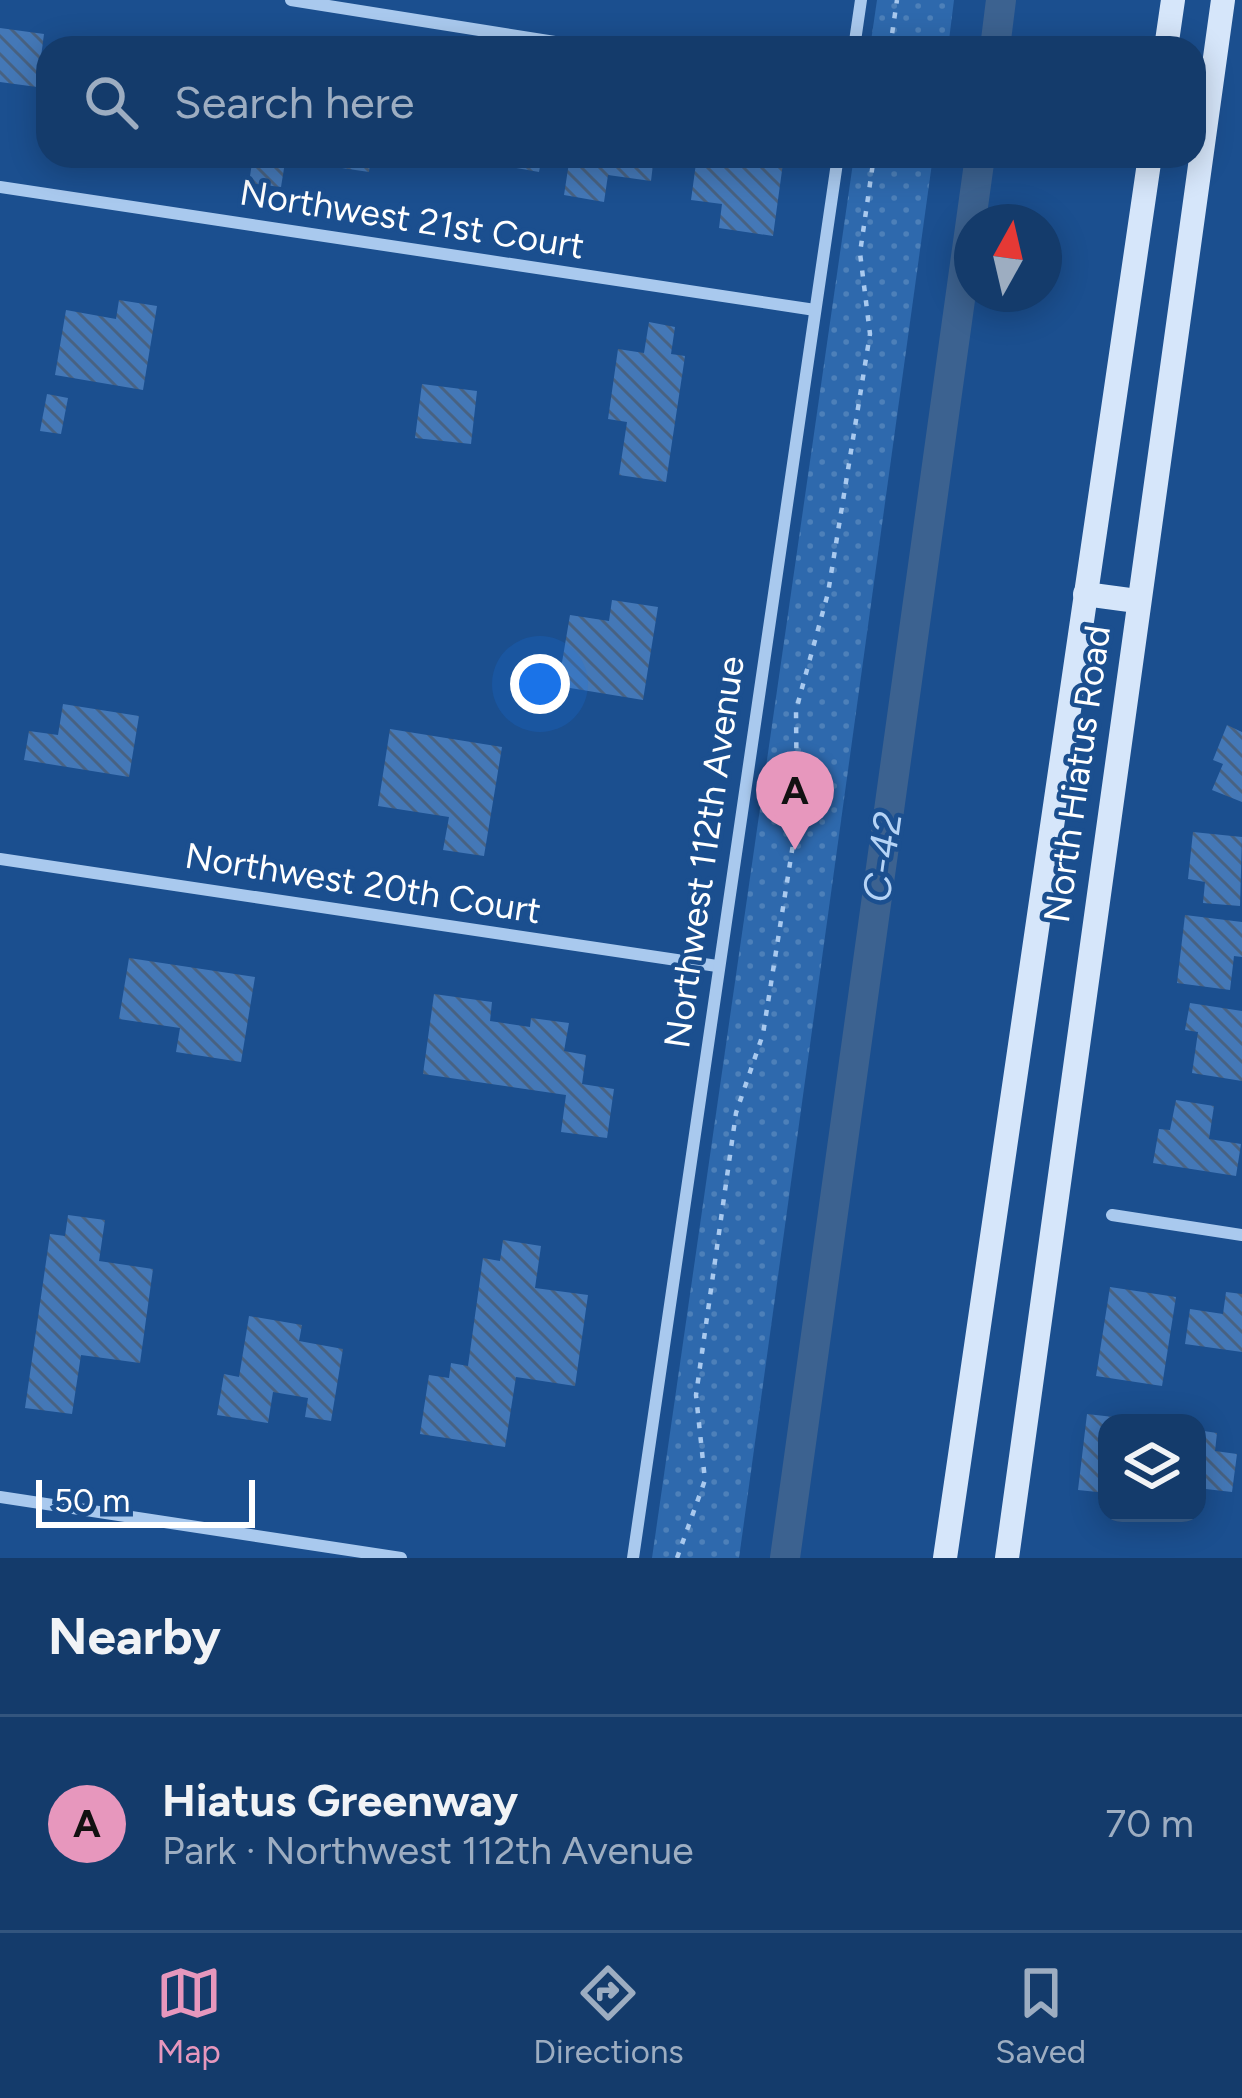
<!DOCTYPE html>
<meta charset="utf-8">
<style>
:root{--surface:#143b6b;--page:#1d4271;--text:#f1f3f6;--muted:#9dadc1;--line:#33557e;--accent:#e797bd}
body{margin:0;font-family:Figtree,sans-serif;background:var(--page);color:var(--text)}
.controls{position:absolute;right:36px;bottom:36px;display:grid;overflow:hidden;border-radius:24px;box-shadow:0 6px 30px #0003}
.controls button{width:108px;height:108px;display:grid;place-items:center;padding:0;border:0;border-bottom:3px solid var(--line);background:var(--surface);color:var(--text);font:60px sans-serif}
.compass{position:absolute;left:954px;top:204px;width:108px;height:108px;border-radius:50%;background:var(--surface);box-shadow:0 6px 30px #0003;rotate:8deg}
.scale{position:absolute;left:36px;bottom:30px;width:219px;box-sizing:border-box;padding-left:12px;border:6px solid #fff;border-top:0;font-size:33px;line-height:42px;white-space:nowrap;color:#fff;-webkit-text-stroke:9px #1b4f8f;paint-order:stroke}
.you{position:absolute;left:540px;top:684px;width:42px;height:42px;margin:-30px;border:9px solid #fff;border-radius:50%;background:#1a73e8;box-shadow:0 0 0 18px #1a73e833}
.badge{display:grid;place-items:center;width:78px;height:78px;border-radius:50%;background:var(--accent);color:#111;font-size:39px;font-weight:700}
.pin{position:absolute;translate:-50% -99px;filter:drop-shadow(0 3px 6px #0008)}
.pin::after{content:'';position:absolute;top:63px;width:42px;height:36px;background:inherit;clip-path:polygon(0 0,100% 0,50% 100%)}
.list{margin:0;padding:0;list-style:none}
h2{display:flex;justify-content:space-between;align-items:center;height:156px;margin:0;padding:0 48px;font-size:51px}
h2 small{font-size:39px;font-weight:400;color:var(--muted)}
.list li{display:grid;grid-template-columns:78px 1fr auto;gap:36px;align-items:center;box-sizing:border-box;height:216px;padding:0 48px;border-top:3px solid var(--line)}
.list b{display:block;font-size:45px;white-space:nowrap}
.list p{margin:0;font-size:39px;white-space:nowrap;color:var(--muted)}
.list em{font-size:39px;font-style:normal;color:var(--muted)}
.icon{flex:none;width:66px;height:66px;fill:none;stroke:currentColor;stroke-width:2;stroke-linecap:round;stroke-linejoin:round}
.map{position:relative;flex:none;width:1242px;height:1558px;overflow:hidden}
.search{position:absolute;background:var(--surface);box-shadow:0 6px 30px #0003;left:36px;right:36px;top:36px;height:132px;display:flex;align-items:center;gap:30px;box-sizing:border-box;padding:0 42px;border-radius:36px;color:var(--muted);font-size:45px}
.sheet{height:372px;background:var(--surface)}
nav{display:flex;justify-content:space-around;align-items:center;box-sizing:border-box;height:168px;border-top:3px solid var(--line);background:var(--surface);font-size:33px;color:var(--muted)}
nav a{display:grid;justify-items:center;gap:6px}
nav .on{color:var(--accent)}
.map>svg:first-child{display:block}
.park{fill:url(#park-dots)}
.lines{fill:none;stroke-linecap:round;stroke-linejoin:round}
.canal{stroke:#3c6290;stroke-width:30}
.building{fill:url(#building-back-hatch)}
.path{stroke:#a9c9ee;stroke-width:4.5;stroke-dasharray:6 9;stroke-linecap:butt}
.minor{stroke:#a9c9ee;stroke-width:12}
.secondary{stroke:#d6e6fa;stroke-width:24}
.labels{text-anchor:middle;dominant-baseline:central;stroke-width:9;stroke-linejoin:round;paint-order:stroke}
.street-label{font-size:36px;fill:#fff;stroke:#1b4f8f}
.water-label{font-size:39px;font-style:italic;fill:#b5d3f5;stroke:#1b4f8f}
</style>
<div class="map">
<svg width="1242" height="1558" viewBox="0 0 1242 1558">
<defs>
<pattern id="park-dots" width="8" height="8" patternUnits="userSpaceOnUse" patternTransform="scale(3)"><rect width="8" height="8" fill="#2e69ad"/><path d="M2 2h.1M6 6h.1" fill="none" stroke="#4d80b9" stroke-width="1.8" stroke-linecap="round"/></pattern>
<pattern id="building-back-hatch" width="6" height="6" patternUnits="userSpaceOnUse" patternTransform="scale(3)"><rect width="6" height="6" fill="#4478b7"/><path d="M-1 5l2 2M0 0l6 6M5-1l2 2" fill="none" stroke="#486282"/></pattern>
</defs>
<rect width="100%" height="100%" fill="#1b4f8f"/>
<!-- park -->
<g class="park">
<path d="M877 0H954L948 48H870Z"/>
<path d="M854 156H933L739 1558H652Z"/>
</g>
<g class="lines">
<!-- canal -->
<g class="canal">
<path d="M995 48 1001 0"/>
<path d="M785 1558 980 156"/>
</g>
</g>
<!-- building -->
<g class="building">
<path d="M0 28 44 34 37 87 0 82Z"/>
<path d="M129 39 170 45V48H128Z"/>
<path d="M66 40 103 45V48H64Z"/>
<path d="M253 156H286L281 187 249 183Z"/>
<path d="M317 156H371L369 172 315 164Z"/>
<path d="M449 156H542L539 172Z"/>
<path d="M570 156H654L651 181 608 175 604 202 564 195Z"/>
<path d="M697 156H784L773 236 719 228 722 204 691 200Z"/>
<path d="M119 300 157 306 143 390 55 375 66 310 116 319Z"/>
<path d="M649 322 675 327 671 354 685 356 666 482 619 475 627 422 608 419 618 349 644 353Z"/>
<path d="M422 384 477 391 471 444 415 438Z"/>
<path d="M47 394 68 398 61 434 40 431Z"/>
<path d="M612 600 658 607 643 700 558 686 570 615 609 621Z"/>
<path d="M63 704 139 716 129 777 24 760 29 731 58 735Z"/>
<path d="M1227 725 1242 732V802L1212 790 1223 764 1213 760Z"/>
<path d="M390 729 502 747 484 856 443 850 449 817 378 806Z"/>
<path d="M1193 832 1242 837 1240 906 1203 903 1205 882 1188 879Z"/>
<path d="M1185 915 1242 922V957L1234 956 1230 990 1177 983Z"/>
<path d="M129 958 255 977 241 1062 176 1052 180 1028 119 1019Z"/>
<path d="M434 994 492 1002 490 1021 530 1027 531 1018 569 1023 564 1051 586 1055 582 1084 614 1089 607 1138 561 1132 566 1095 423 1074Z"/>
<path d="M1190 1003 1242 1011V1081L1192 1073 1198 1032 1185 1030Z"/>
<path d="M1176 1100 1214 1106 1209 1139 1241 1144 1236 1176 1153 1163 1159 1129 1170 1130Z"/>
<path d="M68 1215 105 1220 99 1261 153 1269 140 1363 81 1355 72 1414 25 1408 50 1234 65 1236Z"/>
<path d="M503 1240 541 1246 535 1288 588 1295 575 1386 516 1377 505 1447 420 1434 429 1375 449 1378 451 1363 468 1366 483 1258 500 1261Z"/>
<path d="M1110 1287 1176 1297 1162 1386 1096 1376Z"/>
<path d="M1226 1292 1242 1294V1352L1185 1344 1190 1309 1223 1314Z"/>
<path d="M249 1316 302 1325 299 1341 343 1349 331 1421 305 1417 308 1398 273 1392 268 1423 217 1415 224 1374 239 1377Z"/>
<path d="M1087 1414 1140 1420 1107 1423V1493L1078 1490Z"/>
<path d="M1197 1430 1217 1433 1215 1451 1237 1454 1232 1492 1197 1488Z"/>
</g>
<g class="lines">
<!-- path -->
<g class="path">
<path d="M890 48 897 0"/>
<path d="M677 1558 705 1480 696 1395 736 1113 763 1034 797 819 796 710 828 593 870 334 860 253 874 156"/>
</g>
<!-- minor -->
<g class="minor">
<path d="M291 0 593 48"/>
<path d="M854 48 861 0"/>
<path d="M0 187 815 310"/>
<path d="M0 859 717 966"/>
<path d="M1112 1215 1242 1235"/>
<path d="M0 1497 401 1558"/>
<path d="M633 1558 838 156"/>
</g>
<!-- secondary -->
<g class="secondary">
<path d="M1166 48 1173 0"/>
<path d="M1085 594 1137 601"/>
<path d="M945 1558 1150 156"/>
<path d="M1007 1558 1223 0"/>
</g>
</g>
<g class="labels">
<!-- street labels -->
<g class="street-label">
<text transform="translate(412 219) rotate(9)">Northwest 21st Court</text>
<text transform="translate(1077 774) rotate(-82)">North Hiatus Road</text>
<text transform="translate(704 852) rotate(-82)">Northwest 112th Avenue</text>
<text transform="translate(363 883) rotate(9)">Northwest 20th Court</text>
</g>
<!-- water labels -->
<g class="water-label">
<text transform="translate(882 857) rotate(-82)">C-42</text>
</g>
</g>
</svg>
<div class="controls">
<button><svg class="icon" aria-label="layers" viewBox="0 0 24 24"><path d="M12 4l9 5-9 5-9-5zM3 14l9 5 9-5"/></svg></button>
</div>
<svg class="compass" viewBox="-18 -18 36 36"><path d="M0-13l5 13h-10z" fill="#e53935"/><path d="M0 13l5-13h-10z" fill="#9dadc1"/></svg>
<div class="scale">50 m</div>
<div class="you"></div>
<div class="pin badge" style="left:795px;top:850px">A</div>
<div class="search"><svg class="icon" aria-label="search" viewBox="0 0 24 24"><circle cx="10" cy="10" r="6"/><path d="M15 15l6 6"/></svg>Search here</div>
</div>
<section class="sheet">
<h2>Nearby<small></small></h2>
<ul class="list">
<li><span class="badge">A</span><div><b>Hiatus Greenway</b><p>Park · Northwest 112th Avenue</p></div><em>70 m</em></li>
</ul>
</section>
<nav>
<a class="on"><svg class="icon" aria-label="map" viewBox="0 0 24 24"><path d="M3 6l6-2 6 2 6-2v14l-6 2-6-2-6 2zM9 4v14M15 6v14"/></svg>Map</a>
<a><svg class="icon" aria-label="directions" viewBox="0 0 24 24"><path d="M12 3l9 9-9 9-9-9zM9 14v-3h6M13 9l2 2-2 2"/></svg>Directions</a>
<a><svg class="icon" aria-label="saved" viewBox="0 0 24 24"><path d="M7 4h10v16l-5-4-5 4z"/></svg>Saved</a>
</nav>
